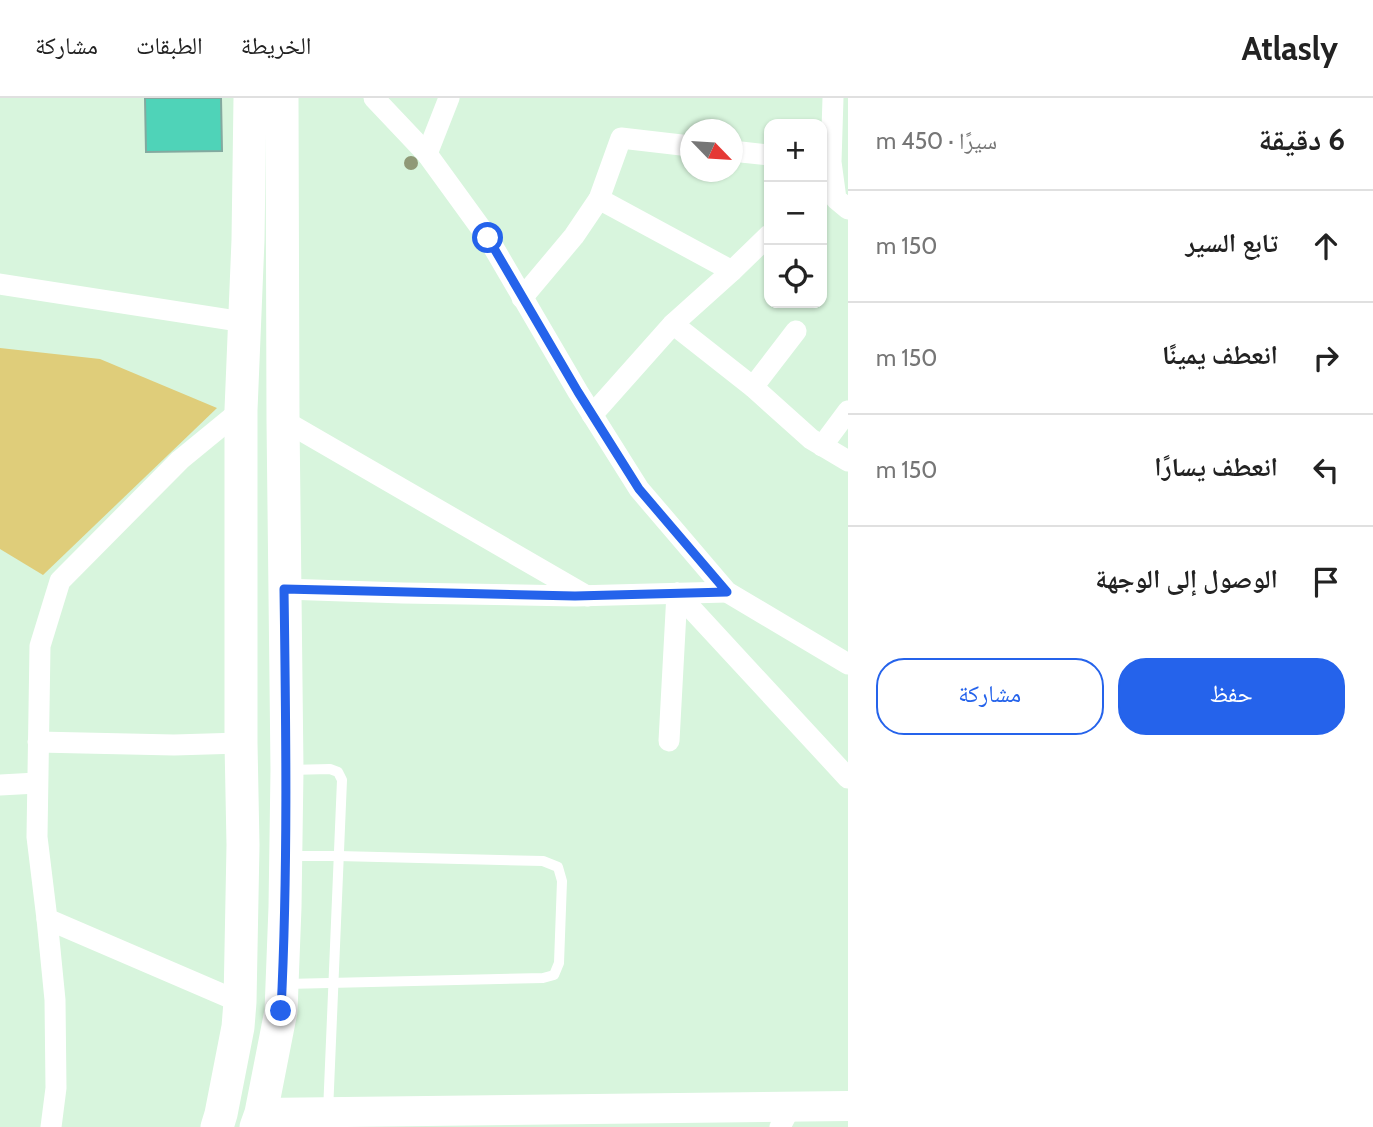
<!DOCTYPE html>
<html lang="ar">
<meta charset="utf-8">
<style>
:root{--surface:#fff;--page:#f6f6f6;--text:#222;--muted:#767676;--line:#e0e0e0;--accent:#2563eb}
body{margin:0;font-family:Cabin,"Noto Naskh Arabic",sans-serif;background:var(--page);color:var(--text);direction:rtl}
.controls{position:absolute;right:21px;top:21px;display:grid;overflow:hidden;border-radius:14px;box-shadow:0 2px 5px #0004}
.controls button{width:63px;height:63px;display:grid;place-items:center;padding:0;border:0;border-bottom:2px solid var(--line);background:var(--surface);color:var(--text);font:35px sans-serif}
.compass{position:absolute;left:680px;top:21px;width:63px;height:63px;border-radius:50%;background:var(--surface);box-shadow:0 2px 5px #0004;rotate:115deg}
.stop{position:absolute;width:21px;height:21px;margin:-16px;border:5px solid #2563eb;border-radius:50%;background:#fff}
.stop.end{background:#2563eb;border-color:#fff;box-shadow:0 2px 7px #0008}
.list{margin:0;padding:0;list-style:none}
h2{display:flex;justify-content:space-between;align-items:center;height:91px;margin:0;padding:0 28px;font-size:30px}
h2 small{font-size:23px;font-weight:400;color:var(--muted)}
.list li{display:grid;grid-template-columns:46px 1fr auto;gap:21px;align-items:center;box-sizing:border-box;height:112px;padding:0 28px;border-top:2px solid var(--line)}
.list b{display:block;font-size:26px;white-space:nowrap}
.list em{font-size:23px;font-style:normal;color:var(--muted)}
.actions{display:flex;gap:14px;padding:21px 28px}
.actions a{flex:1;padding:16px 0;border:2px solid var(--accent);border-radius:28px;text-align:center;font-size:24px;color:var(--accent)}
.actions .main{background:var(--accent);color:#fff}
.icon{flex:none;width:38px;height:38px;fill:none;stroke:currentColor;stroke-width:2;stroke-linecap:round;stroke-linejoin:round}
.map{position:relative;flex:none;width:848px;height:1029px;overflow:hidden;direction:ltr}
header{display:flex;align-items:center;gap:42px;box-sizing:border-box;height:98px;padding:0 35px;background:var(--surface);border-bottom:2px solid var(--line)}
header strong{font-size:33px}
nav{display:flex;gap:38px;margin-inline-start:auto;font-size:24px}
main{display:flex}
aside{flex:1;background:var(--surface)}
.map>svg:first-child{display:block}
.green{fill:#dfcd7a}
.building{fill:#4fd3b8;stroke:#83a99f;stroke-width:2}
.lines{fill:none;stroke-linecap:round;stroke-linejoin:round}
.lane{stroke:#fff;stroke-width:10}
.street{stroke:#fff;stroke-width:21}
.secondary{stroke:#fff;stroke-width:30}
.primary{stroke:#fff;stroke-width:33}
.tree{fill:#909977}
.route{stroke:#2563eb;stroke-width:9}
</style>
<header>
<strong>Atlasly</strong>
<nav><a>الخريطة</a><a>الطبقات</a><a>مشاركة</a></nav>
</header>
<main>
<aside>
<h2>6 دقيقة<small>سيرًا · 450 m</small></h2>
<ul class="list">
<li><svg class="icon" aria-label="ahead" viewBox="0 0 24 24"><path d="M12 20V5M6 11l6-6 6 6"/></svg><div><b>تابع السير</b></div><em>150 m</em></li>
<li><svg class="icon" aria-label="right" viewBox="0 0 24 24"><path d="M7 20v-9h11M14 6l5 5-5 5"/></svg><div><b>انعطف يمينًا</b></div><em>150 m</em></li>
<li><svg class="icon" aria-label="left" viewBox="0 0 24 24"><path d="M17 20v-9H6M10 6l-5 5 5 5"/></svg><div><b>انعطف يسارًا</b></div><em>150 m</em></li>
<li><svg class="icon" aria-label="arrive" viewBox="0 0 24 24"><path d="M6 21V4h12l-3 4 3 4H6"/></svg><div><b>الوصول إلى الوجهة</b></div></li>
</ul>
<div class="actions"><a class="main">حفظ</a><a>مشاركة</a></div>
</aside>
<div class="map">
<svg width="848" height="1029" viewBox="0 0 848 1029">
<rect width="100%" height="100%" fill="#d8f5dd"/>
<!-- green -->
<path class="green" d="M0 250 100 261 217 310 43 477 0 451Z"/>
<!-- building -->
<path class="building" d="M145 0H221L222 53 146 54Z"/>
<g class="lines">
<!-- lane -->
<g class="lane">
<path d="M289 672 330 671 338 674 342 682 328 1014"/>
<path d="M286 886 543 880 554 877 559 865 562 783 558 769 543 763 338 758H288"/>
</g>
<!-- street -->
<g class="street">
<path d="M374 0 427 56 488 140 578 294 639 391 727 494 848 566"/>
<path d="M833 0 831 64 836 101 848 111"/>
<path d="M732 53 769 57"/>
<path d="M427 56 449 0"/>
<path d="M599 101 732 173"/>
<path d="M0 186 244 224"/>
<path d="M522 200 574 138 599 101 621 40 690 48"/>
<path d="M673 226 753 289 811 341 848 363"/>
<path d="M753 289 796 233"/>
<path d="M592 317 673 226 732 173 769 137"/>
<path d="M283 322 587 498"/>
<path d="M822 348 848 313"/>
<path d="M284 491 403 495 575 498 727 494"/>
<path d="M677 495 848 680"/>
<path d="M669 643 677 495"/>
<path d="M38 644 174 647 241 645"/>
<path d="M0 687 37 685"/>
<path d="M47 821 55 902 56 990 51 1029"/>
<path d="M240 904 47 821 37 739 40 548 60 483 180 362 241 312"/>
<path d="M780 1029 791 1008"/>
</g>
<!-- secondary -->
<path class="secondary" d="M261 1015 848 1008"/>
<!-- primary -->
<g class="primary">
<path d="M217 1029 221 1016 238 929 240 904 243 747 241 645V312L248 142 250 0"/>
<path d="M256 1029 261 1015 281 913 285 809 287 672 283 322 282 0"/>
</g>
</g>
<!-- trees -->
<circle class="tree" cx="411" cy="65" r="7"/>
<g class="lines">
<!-- route -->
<path class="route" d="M281 913C288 772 286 632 284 491L575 498 727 494 639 391 578 294 488 140"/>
</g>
</svg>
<div class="controls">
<button>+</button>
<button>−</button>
<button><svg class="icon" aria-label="locate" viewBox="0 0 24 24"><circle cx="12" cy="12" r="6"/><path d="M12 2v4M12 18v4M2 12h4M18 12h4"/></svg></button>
</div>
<svg class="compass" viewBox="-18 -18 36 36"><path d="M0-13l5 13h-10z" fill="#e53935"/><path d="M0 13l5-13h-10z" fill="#767676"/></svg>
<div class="stop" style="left:488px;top:140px"></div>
<div class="stop end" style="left:281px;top:913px"></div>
</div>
</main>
